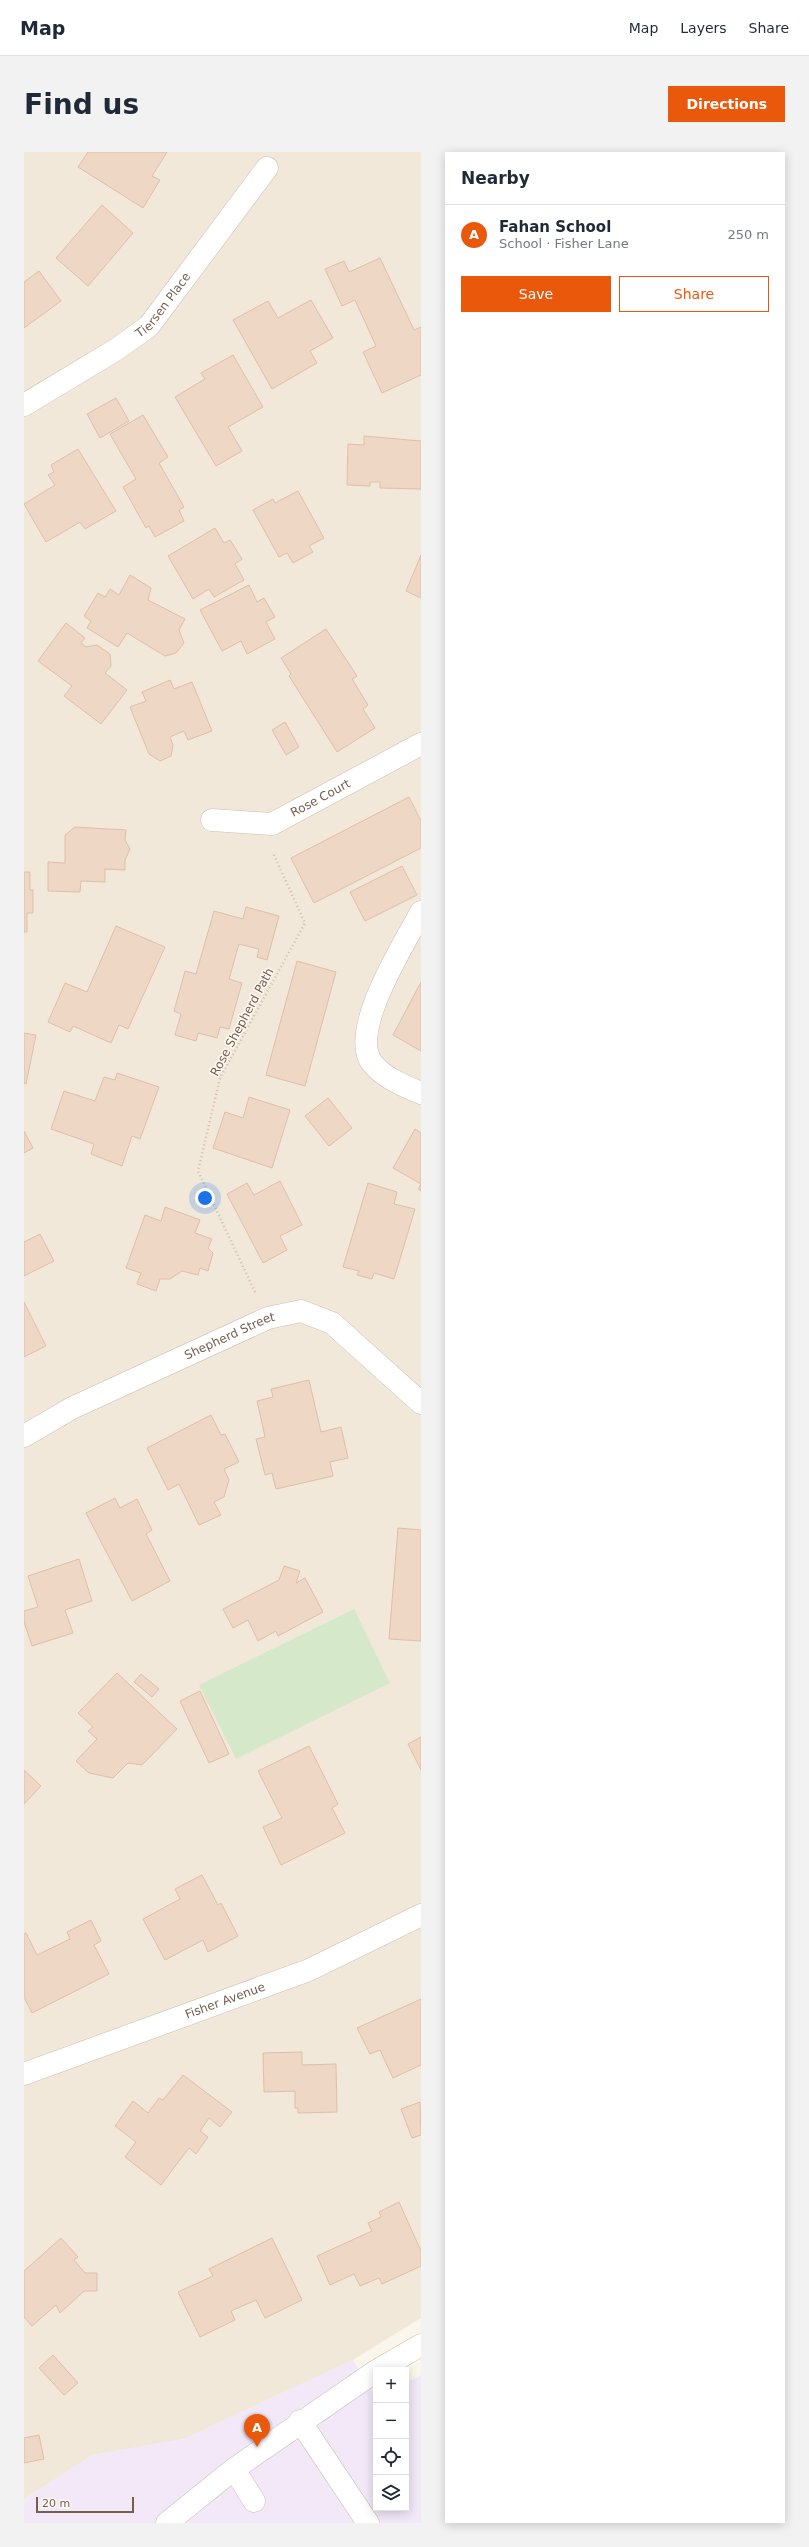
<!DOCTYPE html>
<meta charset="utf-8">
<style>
:root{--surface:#fff;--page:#f2f2f3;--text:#1f2937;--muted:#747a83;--line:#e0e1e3;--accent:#ea580c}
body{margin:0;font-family:"DejaVu Sans",sans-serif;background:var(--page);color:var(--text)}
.controls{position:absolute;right:12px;bottom:12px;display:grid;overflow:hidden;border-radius:0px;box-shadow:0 2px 10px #0003}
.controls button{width:36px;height:36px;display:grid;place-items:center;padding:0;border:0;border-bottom:1px solid var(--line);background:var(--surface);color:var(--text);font:20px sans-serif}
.scale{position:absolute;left:12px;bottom:10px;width:98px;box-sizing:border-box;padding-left:4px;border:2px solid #755e50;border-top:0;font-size:11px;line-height:14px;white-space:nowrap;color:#755e50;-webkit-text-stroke:3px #fef9f2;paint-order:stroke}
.you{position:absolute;left:181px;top:1046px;width:14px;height:14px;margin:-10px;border:3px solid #fff;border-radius:50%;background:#1a73e8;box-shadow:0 0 0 6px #1a73e833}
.badge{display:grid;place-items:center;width:26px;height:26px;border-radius:50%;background:var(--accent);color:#fff;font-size:13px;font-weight:700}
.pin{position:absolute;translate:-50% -33px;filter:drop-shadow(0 1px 2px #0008)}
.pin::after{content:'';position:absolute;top:21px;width:14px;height:12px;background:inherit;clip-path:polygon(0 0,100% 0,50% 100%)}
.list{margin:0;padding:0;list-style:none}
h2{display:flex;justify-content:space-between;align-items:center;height:52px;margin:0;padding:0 16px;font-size:17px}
h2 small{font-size:13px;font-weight:400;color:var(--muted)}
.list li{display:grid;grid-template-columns:26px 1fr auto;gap:12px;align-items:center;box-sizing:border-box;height:60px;padding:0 16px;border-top:1px solid var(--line)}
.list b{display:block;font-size:15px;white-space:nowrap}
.list p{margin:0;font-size:13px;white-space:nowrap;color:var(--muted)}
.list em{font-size:13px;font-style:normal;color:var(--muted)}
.actions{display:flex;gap:8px;padding:12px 16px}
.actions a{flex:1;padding:9px 0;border:1px solid var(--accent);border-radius:0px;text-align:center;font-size:14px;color:var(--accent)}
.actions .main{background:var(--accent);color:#fff}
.icon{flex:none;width:22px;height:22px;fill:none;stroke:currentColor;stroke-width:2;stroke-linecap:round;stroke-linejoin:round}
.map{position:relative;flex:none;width:397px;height:2371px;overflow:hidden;border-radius:0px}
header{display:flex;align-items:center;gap:24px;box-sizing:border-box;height:56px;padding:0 20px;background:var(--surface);border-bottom:1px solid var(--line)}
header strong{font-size:19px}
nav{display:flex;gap:22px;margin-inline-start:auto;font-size:14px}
.intro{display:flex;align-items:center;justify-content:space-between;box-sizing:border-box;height:96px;padding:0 24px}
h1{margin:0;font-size:28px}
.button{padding:10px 18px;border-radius:0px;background:var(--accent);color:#fff;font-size:14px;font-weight:700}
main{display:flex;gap:24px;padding:0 24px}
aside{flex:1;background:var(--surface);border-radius:0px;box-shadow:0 2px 10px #0003}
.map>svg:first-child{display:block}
.residential{fill:#f2e8da}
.education{fill:#f2e8f8}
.green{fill:#d6e8ca}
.building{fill:#eed7c5;stroke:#e0bea7}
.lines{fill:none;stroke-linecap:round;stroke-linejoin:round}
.minor-casing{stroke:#cdbeb2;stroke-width:23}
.path{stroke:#d4baa8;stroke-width:2.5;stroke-dasharray:1 3;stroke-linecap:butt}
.minor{stroke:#fff;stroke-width:22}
.labels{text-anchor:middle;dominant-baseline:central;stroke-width:3;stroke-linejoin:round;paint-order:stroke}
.street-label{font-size:12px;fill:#755e50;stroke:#fef9f2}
</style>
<header>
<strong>Map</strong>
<nav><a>Map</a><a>Layers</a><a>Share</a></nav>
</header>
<div class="intro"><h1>Find us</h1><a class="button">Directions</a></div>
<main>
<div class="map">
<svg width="397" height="2371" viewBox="0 0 397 2371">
<rect width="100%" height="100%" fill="#fbf6ec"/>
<!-- residential -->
<path class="residential" d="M0 0H397V2166L329 2208 160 2287 69 2303 0 2347Z"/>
<!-- education -->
<path class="education" d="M329 2208 352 2247V2356H382V2231L397 2223V2371H0V2347L69 2303 160 2287Z"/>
<!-- green -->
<path class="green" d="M330 1457 366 1531 212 1607 175 1533Z"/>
<!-- building -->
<g class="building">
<path d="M64 0H143L128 24 136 28 119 56 54 15Z"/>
<path d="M78 53 109 81 64 134 32 106Z"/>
<path d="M356 106 390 178 397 175V223L358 241 339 200 352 194 331 148 318 154 301 117 320 109 325 120Z"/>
<path d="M15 119 37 149 0 176V130Z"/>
<path d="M287 148 309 186 286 199 293 211 248 237 209 168 244 149 254 166Z"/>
<path d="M209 203 239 255 204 275 218 299 192 314 151 245 181 227 177 221Z"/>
<path d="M92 246 105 269 76 286 63 262Z"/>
<path d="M119 263 144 305 135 311 160 355 155 358 160 369 131 385 125 374 122 376 99 335 112 327 86 282Z"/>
<path d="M340 284 397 289V337L356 336V330H346V334L323 333 324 292 340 293Z"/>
<path d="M54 297 92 359 61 377 56 370 22 390 0 352 31 333 24 323 30 320 27 313Z"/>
<path d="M274 339 300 386 285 394 289 400 269 411 263 401 255 405 229 358 249 347 251 351Z"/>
<path d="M191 376 200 391 206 388 218 407 211 412 220 428 190 445 185 437 169 447 144 404Z"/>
<path d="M397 403V446L382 439Z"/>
<path d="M106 423 127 436 124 448 161 467 155 478 160 491 152 501 141 504 103 481 94 495 63 476 67 469 60 464 74 441 81 445 86 437 95 443Z"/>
<path d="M225 433 233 450 240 446 251 465 242 470 251 487 223 502 217 489 198 499 176 458Z"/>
<path d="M42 471 61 486 57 491 62 495 73 493 86 502 87 514 81 521 103 538 77 572 40 544 48 534 14 509Z"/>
<path d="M302 477 333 524 328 527 344 553 339 557 351 576 313 600 265 524 267 522 257 506Z"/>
<path d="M146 528 150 537 168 530 188 579 164 588 160 579 146 585 149 593 147 604 136 609 125 602 106 555 122 549 118 540Z"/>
<path d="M261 570 275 595 262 603 248 578Z"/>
<path d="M385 645 397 669V696L290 751 267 706Z"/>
<path d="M51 675 102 678 101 688 106 697 101 708V718L81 717V730L57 729 56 740 24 739V710L41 711V683Z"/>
<path d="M378 714 393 743 341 769 326 740Z"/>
<path d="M0 720H6V738H9V761H3V780H0Z"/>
<path d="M222 755 255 764 243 808 233 805 235 797 215 792 205 827 218 831 205 877 196 875 193 886 174 881 172 889 151 883 157 862 150 859 161 819 172 822 190 759 219 767Z"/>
<path d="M92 774 141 795 104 877 95 873 87 891 49 874 46 880 24 870 41 831 63 840Z"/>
<path d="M273 809 312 820 281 934 242 923Z"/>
<path d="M397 830V899L369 883Z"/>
<path d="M0 881 12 883 2 932 0 931Z"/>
<path d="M93 921 135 935 116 987 108 984 98 1014 67 1002 70 992 27 977 40 939 71 949 80 925 91 928Z"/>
<path d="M225 945 266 958 248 1016 189 996 201 960 219 966Z"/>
<path d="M304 946 328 976 305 994 281 964Z"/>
<path d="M391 977 397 981V1039L394 1037 397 1032 369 1016Z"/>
<path d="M0 979 9 996 0 1001Z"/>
<path d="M256 1029 278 1073 256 1084 263 1098 239 1111 203 1042 223 1031 230 1043Z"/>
<path d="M344 1031 373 1040 370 1052 391 1057 370 1127 350 1121 348 1127 333 1123 335 1119 319 1115Z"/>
<path d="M141 1055 176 1068 171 1081 188 1087 184 1096 189 1101 184 1119 176 1116 174 1123 158 1119 146 1127H136L132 1139 113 1132 117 1121 102 1116 121 1063 137 1069Z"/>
<path d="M16 1082 30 1109 0 1124V1090Z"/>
<path d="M0 1150 22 1194 0 1205Z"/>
<path d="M285 1228 297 1280 317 1275 324 1306 306 1310 309 1324 252 1337 248 1321 241 1323 232 1287 241 1285 233 1249 249 1245 247 1237Z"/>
<path d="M187 1263 197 1283 201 1282 215 1310 200 1317 205 1328 200 1345 190 1350 197 1363 175 1373 155 1332 144 1338 123 1296Z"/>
<path d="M91 1346 96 1356 113 1347 128 1378 122 1382 146 1429 108 1449 62 1361Z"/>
<path d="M374 1376 397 1378V1489L365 1487Z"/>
<path d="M55 1407 68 1449 41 1458 49 1481 8 1494 0 1470V1459L14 1455 4 1424Z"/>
<path d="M260 1414 276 1419 272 1431 281 1426 299 1460 254 1484 252 1479 234 1489 224 1468 209 1476 199 1457 255 1428Z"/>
<path d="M93 1521 153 1577 118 1613 104 1611 89 1626 65 1621 52 1609 73 1587 64 1579 69 1575 54 1561Z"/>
<path d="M117 1522 135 1537 128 1545 110 1530Z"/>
<path d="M176 1539 205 1602 185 1611 156 1549Z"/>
<path d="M397 1585V1618L384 1592Z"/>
<path d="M285 1594 314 1652 308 1656 321 1681 257 1713 239 1675 258 1666 234 1619Z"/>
<path d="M0 1618 17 1634 0 1652Z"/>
<path d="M178 1723 194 1753 197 1751 214 1784 184 1800 179 1788 141 1808 119 1767 156 1747 151 1737Z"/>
<path d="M67 1768 77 1789 70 1793 85 1822 8 1861 0 1845V1782L2 1781 13 1803 46 1787 43 1780Z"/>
<path d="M397 1847V1913L369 1926 356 1898 346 1902 333 1876Z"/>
<path d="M278 1900V1913L312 1912 313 1960 274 1961V1956H271V1939L240 1940 239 1901Z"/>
<path d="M159 1923 208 1960 196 1975 185 1966 176 1979 184 1985 172 2002 165 1996 137 2033 101 2005 112 1990 91 1974 109 1949 124 1961 135 1946 139 1948Z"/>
<path d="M396 1950 397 1983 388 1986 377 1957Z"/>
<path d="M375 2050 397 2099V2114L358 2132 355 2126 336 2134 330 2122 306 2133 293 2104 348 2079 344 2071 357 2065 355 2060Z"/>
<path d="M37 2086 54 2105 50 2108 61 2121H73V2139H60L36 2161 32 2153 8 2174 0 2165V2119Z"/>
<path d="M248 2086 278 2148 241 2166 232 2148 207 2159 211 2168 176 2185 154 2140 189 2124 185 2117Z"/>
<path d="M29 2203 54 2231 40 2243 15 2216Z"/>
<path d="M15 2283 20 2307 0 2311V2286Z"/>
</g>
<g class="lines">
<defs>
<g id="minor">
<path id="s1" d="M0 253 93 197 125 174 243 16"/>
<path id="s2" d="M188 668 248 672 397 592"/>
<path d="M397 760C381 791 324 879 348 911 360 926 380 934 397 941"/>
<path id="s3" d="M0 1284 48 1256 244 1166 277 1159 308 1171 397 1251"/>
<path id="s4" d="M0 1922 285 1818 397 1763"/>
<path d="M354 2218 397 2193"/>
<path d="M276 2269 344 2371"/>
<path d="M210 2317 230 2349"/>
<path d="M143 2371 210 2317 352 2219"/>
</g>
</defs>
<!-- minor casing -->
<use href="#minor" class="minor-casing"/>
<!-- path -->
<path class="path" d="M231 1140 174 1019 196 926 281 771 249 701"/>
<!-- minor -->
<use href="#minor" class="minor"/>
</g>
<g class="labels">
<!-- street labels -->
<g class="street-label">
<text stroke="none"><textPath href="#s1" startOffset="173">Tiersen Place</textPath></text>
<text stroke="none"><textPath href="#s2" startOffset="115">Rose Court</textPath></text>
<text transform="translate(218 870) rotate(-62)">Rose Shepherd Path</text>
<text stroke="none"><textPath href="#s3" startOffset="229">Shepherd Street</textPath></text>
<text stroke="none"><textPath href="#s4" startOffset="214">Fisher Avenue</textPath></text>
</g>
</g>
</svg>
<div class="controls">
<button>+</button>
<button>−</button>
<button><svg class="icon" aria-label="locate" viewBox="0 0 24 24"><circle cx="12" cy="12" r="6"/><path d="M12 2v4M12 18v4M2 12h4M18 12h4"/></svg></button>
<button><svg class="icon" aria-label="layers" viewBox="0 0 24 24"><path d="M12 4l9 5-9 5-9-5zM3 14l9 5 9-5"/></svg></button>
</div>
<div class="scale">20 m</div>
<div class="you"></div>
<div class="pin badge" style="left:233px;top:2295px">A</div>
</div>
<aside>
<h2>Nearby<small></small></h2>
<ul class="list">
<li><span class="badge">A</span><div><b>Fahan School</b><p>School · Fisher Lane</p></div><em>250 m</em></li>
</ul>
<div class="actions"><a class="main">Save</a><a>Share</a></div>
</aside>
</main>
